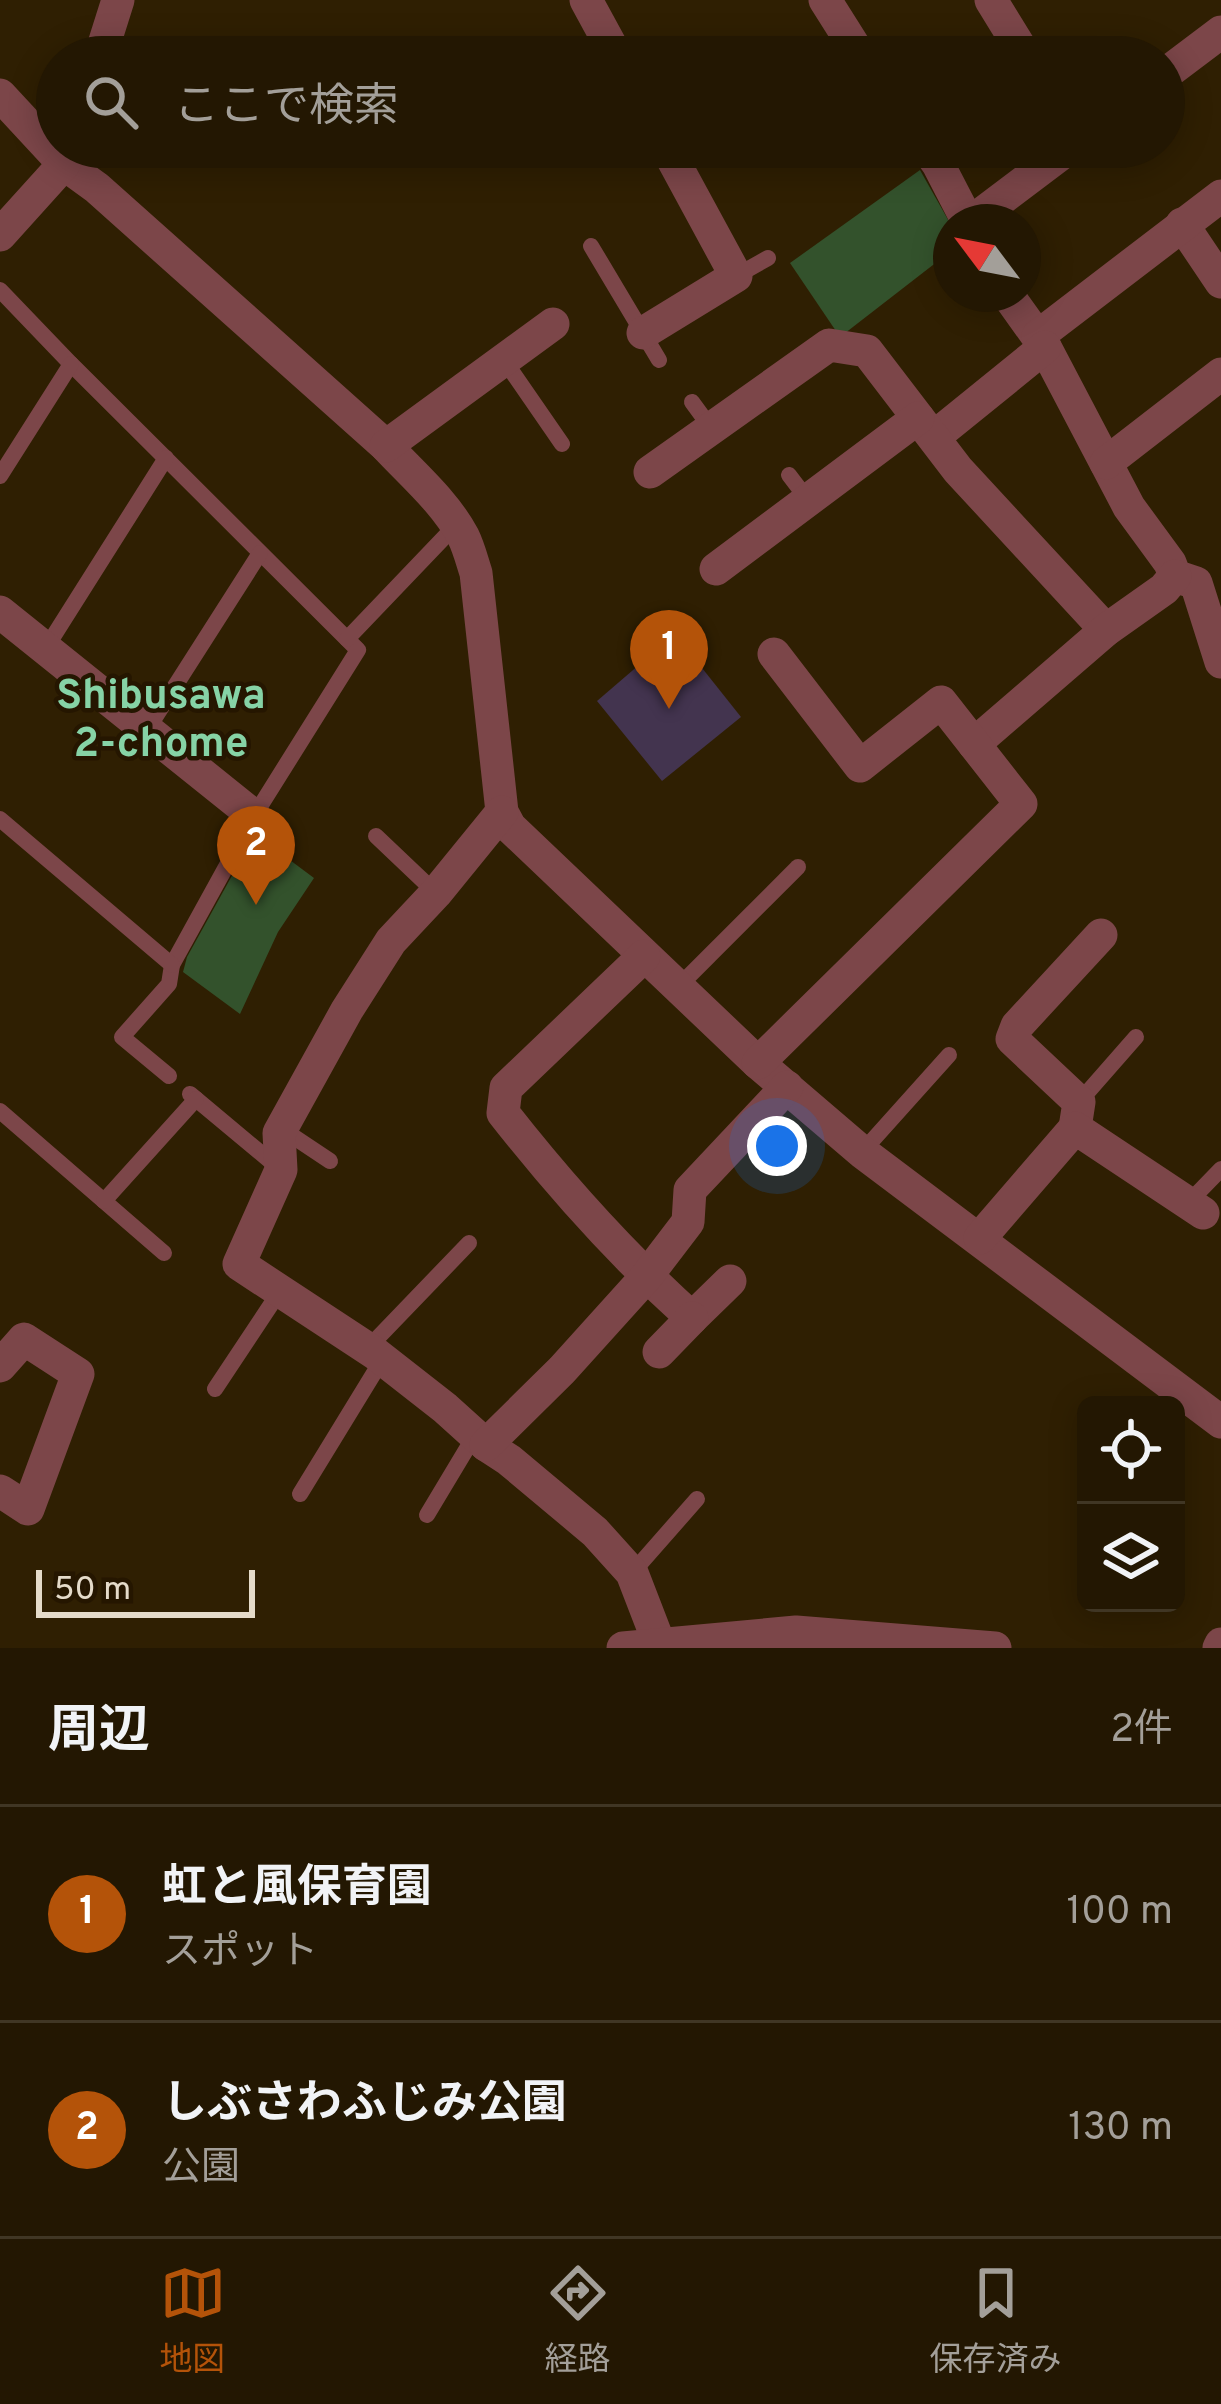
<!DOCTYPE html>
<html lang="ja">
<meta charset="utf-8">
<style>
:root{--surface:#231702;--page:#2b200c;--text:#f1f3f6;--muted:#a39f99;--line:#403624;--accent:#b45309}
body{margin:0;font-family:Overpass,"Noto Sans JP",sans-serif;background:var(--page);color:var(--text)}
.controls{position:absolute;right:36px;bottom:36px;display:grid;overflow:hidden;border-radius:18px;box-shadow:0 6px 30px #0003}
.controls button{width:108px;height:108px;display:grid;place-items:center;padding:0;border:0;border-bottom:3px solid var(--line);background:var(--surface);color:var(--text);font:60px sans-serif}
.compass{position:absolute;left:933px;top:204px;width:108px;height:108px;border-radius:50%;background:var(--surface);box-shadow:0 6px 30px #0003;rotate:302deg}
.scale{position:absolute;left:36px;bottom:30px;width:219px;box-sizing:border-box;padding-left:12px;border:6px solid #e5dbca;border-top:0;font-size:33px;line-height:42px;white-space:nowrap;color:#e5dbca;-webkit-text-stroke:9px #251600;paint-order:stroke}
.you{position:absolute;left:777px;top:1146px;width:42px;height:42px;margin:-30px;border:9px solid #fff;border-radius:50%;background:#1a73e8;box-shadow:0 0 0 18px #1a73e833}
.badge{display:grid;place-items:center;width:78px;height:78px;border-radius:50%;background:var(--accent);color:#fff;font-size:39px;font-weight:700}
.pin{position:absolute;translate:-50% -99px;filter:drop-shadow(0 3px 6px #0008)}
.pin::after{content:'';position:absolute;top:63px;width:42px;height:36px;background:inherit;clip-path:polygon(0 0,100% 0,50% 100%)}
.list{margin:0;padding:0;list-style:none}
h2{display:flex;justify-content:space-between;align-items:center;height:156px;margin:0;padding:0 48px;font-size:51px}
h2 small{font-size:39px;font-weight:400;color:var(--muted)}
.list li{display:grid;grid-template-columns:78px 1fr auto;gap:36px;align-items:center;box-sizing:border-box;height:216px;padding:0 48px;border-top:3px solid var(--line)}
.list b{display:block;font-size:45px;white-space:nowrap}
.list p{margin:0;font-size:39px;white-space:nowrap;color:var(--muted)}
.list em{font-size:39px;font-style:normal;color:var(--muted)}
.icon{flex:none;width:66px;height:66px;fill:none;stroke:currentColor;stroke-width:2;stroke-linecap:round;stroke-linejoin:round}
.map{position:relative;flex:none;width:1221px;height:1648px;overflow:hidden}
.search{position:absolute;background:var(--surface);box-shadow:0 6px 30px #0003;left:36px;right:36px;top:36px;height:132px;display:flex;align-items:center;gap:30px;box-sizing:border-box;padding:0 42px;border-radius:66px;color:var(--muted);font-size:45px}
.sheet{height:588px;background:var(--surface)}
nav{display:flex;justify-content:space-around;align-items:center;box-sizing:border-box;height:168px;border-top:3px solid var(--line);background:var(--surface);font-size:33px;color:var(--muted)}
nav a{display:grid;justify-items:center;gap:6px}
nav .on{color:var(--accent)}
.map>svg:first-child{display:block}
.green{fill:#33522c}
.building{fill:#43344f}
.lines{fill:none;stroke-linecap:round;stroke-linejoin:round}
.service{stroke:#7c4649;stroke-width:16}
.minor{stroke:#7c4649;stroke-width:33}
.tertiary{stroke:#7c4649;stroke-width:33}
.labels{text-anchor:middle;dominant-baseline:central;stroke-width:9;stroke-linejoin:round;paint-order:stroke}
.neighbourhood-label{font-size:42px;font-weight:bold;fill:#86d3a6;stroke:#251600}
</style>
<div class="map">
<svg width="1221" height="1648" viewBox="0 0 1221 1648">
<rect width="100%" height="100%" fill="#2f1f02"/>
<!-- green -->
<g class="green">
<path d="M920 170 951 225V251L840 337 790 263Z"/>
<path d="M255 834 314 878 278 932 240 1014 183 972 187 957Z"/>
</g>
<!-- building -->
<path class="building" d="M675 634 741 717 662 781 597 701Z"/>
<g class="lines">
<!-- service -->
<g class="service">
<path d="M591 246 659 360"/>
<path d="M736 276 768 258"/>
<path d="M0 290 71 364 358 650 254 816 172 965 169 984 122 1037 169 1076"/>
<path d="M504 360 562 444"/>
<path d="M692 402 711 428"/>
<path d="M789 475 808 500"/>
<path d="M0 476 71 364"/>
<path d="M347 639 456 525"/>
<path d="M46 648 166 458"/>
<path d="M147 730 260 553"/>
<path d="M0 819 172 965"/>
<path d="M376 836 436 893"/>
<path d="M677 988 798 867"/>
<path d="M190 1094 281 1170"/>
<path d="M1079 1102 1136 1037"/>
<path d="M0 1111 164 1253"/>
<path d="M282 1129 330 1161"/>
<path d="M862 1152 949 1055"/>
<path d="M104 1201 196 1099"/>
<path d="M1189 1202 1221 1169"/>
<path d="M367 1349 469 1243"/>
<path d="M215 1389 280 1291"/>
<path d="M300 1494 382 1360"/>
<path d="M427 1515 475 1435"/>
<path d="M632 1573 697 1499"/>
</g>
<!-- minor -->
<g class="minor">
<path d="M586 0 617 57"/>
<path d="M825 0 861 57"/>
<path d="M991 0 1026 57"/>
<path d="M100 57 118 0"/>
<path d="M1164 75 1221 32"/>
<path d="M0 95 64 164 97 188 386 446C412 474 445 502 463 536 469 548 472 561 476 573L502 812 510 827 758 1063 862 1152 1221 1422"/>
<path d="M926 147 938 164 968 222"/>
<path d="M971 222 1070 147"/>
<path d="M1182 224 1221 282"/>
<path d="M0 235 64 164 70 147"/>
<path d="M1007 294 1045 347 1129 507 1170 563 1175 576 1196 583 1221 662"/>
<path d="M643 333 736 276 666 147"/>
<path d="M1038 336 1221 196"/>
<path d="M934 437 1045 347"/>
<path d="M386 446 553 324"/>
<path d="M1106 463 1221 374"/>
<path d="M650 472 829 345 867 351 958 470 1106 630"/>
<path d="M716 569 918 418"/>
<path d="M0 612 254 816"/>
<path d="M974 744 1106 630 1164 589 1175 576"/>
<path d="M502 812 436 893 391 941 347 1010 279 1133 281 1170 239 1264 376 1354 445 1408 486 1445 509 1460 595 1532 632 1573 659 1643"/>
<path d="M644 956 506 1088 503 1113C561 1187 622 1255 692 1318L730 1281"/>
<path d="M758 1063 1021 804 941 702 860 766 774 654"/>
<path d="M1075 1128 1079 1102 1012 1039 1017 1026 1101 935"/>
<path d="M980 1238 1075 1128 1203 1213"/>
<path d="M659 1352 692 1318"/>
<path d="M0 1366 24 1339 78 1374 28 1509 0 1491"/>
<path d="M486 1445 562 1370 646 1277 688 1222 690 1190 787 1087"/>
<path d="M1219 1648 1221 1644"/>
</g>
<!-- tertiary -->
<path class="tertiary" d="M623 1648 796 1632 995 1648"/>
</g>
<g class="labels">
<!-- neighbourhood labels -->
<g class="neighbourhood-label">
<text x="161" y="697">Shibusawa<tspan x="161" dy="48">2-chome</tspan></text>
</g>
</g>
</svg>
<div class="controls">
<button><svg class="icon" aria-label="locate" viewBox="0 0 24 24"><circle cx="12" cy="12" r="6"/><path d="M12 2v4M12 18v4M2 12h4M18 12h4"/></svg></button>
<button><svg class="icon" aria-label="layers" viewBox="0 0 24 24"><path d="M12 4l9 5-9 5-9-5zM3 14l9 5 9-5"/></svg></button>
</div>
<svg class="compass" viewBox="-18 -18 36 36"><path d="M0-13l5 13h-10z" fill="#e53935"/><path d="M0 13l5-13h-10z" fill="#a39f99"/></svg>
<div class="scale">50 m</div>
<div class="you"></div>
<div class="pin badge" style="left:669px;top:709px">1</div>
<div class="pin badge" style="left:256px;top:905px">2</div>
<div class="search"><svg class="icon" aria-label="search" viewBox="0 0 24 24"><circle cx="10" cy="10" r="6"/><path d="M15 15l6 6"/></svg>ここで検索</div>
</div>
<section class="sheet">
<h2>周辺<small>2件</small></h2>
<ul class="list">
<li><span class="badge">1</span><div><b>虹と風保育園</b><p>スポット</p></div><em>100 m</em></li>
<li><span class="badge">2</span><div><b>しぶさわふじみ公園</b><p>公園</p></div><em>130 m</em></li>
</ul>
</section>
<nav>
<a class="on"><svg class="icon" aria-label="map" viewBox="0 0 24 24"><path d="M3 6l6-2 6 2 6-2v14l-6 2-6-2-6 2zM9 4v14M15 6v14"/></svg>地図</a>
<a><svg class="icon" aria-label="directions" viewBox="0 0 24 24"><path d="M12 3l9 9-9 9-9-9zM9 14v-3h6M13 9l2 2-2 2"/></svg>経路</a>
<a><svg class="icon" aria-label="saved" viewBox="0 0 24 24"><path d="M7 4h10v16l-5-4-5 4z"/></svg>保存済み</a>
</nav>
